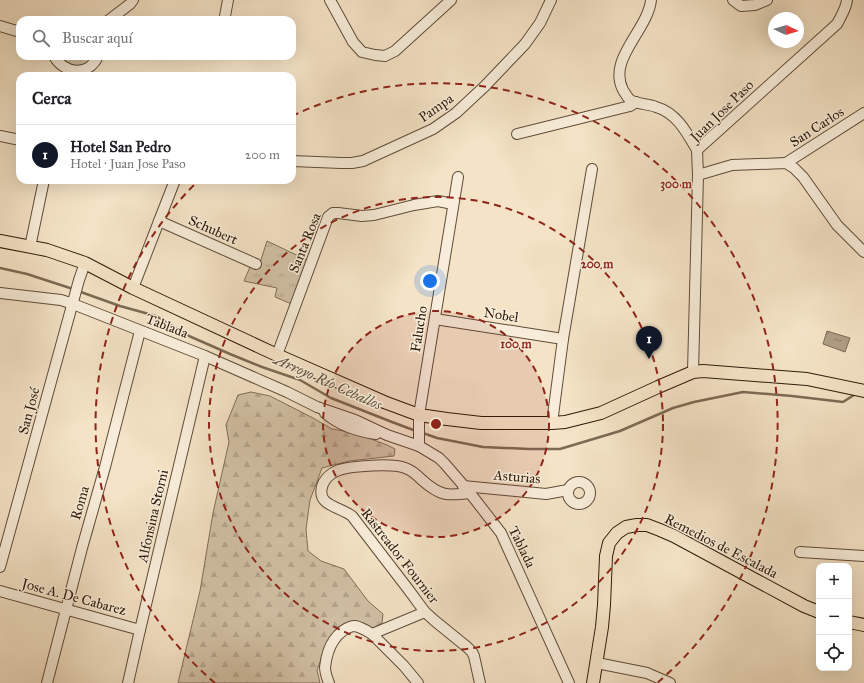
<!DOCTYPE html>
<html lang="es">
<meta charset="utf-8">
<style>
:root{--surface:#fff;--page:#f6f6f6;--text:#202124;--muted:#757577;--line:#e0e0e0;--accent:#111827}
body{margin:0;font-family:"IM FELL Great Primer",serif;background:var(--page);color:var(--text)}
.controls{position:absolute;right:12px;bottom:12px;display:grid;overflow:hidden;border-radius:8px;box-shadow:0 4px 16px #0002}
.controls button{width:36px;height:36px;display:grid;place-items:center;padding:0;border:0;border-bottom:1px solid var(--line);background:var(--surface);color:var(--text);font:20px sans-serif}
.compass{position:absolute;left:768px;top:12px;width:36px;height:36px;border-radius:50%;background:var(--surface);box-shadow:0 4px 16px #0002;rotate:94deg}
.you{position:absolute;left:430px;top:281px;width:14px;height:14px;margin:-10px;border:3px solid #fff;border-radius:50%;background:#1a73e8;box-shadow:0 0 0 6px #1a73e833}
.badge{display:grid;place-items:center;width:26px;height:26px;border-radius:50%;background:var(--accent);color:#fff;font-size:13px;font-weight:700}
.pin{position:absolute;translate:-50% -33px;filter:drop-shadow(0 1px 2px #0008)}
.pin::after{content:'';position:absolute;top:21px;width:14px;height:12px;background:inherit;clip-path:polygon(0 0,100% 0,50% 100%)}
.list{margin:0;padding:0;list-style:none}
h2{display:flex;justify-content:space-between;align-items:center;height:52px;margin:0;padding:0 16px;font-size:17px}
h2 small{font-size:13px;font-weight:400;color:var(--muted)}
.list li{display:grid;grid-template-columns:26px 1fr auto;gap:12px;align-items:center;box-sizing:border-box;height:60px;padding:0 16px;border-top:1px solid var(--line)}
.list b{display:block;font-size:15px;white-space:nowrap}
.list p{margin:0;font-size:13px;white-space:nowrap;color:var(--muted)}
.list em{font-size:13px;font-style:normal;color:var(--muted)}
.icon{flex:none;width:22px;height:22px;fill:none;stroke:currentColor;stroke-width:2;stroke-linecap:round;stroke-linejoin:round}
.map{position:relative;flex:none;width:864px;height:683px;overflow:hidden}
.search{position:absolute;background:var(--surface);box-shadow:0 4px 16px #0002;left:16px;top:16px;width:280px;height:44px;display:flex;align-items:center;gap:10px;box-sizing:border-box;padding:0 14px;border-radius:12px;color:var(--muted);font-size:15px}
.panel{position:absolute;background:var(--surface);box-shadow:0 4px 16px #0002;left:16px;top:72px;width:280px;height:112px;border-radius:12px}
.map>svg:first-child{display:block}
.grass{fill:url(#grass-tufts);stroke:#806e58}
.forest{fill:url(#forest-firs);stroke:#806e58}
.park{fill:#d2c1a6;stroke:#806e58}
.water{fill:url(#water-ripples);stroke:#7c6a54}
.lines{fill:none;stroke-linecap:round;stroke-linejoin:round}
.stream{stroke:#7c6a54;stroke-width:2.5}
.minor-casing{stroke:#5f4c38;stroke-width:12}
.major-casing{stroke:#2d1a09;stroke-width:14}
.minor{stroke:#f8edda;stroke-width:10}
.major{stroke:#f4e3c6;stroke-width:12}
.ring{fill:none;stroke:#8f2418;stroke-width:2;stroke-dasharray:7 5}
.labels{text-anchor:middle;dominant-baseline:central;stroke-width:3;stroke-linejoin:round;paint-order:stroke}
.street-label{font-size:14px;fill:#2d1a09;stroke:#f8edda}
.water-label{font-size:15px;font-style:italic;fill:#614f3b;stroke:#f8edda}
.centre{fill:#8f2418;stroke:#f8edda;stroke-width:2}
.ring-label{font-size:12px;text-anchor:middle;font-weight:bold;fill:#8f2418;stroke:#f8edda;stroke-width:3;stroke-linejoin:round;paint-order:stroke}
</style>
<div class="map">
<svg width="864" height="683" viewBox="0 0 864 683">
<defs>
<pattern id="grass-tufts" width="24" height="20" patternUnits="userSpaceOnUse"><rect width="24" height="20" fill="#d2c1a6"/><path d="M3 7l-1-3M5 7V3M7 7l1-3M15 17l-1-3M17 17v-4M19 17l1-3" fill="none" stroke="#b5a58e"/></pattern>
<pattern id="forest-firs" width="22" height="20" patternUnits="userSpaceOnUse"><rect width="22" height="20" fill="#d2c1a6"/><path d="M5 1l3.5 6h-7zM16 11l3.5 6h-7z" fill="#b5a58e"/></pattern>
<pattern id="water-ripples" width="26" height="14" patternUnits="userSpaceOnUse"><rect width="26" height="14" fill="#b09f86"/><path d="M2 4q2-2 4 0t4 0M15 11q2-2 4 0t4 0" fill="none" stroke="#90816c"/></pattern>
</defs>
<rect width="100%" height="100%" fill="#f4e3c6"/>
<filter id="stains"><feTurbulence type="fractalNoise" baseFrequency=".005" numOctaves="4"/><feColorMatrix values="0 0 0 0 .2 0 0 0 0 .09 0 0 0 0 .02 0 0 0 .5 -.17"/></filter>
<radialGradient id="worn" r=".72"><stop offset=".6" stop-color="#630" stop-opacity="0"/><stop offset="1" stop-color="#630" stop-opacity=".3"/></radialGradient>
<!-- grass -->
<path class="grass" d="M267 241 309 261 294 305 275 297 277 288 244 281 250 267 258 269Z"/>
<!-- forest -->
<path class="forest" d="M251 392 270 396 313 418 332 429 344 431 374 440 387 445 395 449 394 456 349 461 322 468 310 500 306 529 308 551 321 561 344 569 368 601 383 614 382 623 372 629 352 623 338 627 326 646 317 670 320 683H178L200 591 213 513 229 442 226 425 238 395Z"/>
<!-- park -->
<path class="park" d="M54 56H98L79 71Z"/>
<!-- water -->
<path class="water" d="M827 331 850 338 845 352 823 344Z"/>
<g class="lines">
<!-- stream -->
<g class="stream">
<path d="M0 268 27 274 73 289"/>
<path d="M78 291 120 306 156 316 189 336 230 354 262 367 300 380 331 398 392 422 416 431"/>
<path d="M423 433 437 438 483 447 529 449H560L620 431 673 408 694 402 743 392 792 396 843 402 857 393"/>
</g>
<defs>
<g id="minor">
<path d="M330 0 353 42 362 52 375 55 385 56 395 51 451 0"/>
<path d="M651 0C648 30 607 59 623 90 625 93 627 97 630 100 636 104 649 104 656 107 677 113 687 133 697 150"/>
<path d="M733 0 741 6 755 5 767 0"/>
<path d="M109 20 130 4 133 0"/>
<path d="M226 20 225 16 228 0"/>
<path d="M0 26 20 32"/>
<path d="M54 56C64 74 89 77 98 56"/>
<path d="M517 134 630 106 636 102"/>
<path d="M0 136 20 140"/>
<path d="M292 161 341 163H352L363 161 433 129 456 113 485 86 525 44 540 23 551 0"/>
<path d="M786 163 864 113"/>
<path d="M698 175 732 165 786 163 794 168 803 177 837 225 864 252"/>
<path d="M159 221 256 264"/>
<path d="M30 247 44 180"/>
<path d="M133 288 175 180"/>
<path d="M0 293 61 300 73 304 205 356 287 392 317 407 355 420 387 435 419 446 439 458 445 464 470 493 501 533 569 683"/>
<path d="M435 319 563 339"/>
<path d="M277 355 328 217 333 213H338L362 216 374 215 414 205 438 201 453 204"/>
<path d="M693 372 698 175 697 150 837 24C841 16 846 9 847 0"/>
<path d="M325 413C341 426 356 431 376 434"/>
<path d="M552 423 563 339 592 169"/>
<path d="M419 446V415L458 177"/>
<circle cx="579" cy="493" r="11"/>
<path d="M463 486 546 494 568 490"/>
<path d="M470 493C447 496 440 496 422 480 417 475 412 470 405 468 393 463 351 466 339 470 334 472 329 475 326 479 321 485 319 495 325 501 331 507 344 510 352 516L408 589 425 612 435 621 467 647 472 652 474 656 480 683"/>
<path d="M800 552 864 556"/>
<path d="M0 567 79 280 85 263"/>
<path d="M0 591 140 630"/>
<path d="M372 634 404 666 418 683"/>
<path d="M597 663 647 673 670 683"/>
<path d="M47 683 82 548 105 467 140 331"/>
<path d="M128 683 140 630 205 356"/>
<path d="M329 683C327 678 325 673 325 667 326 659 329 647 334 640 338 634 347 626 355 626 361 627 367 631 372 634L425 612"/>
</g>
<g id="major">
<path d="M0 241 47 250 85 263 133 288 277 355 384 402 419 415 447 419 481 423H552L565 422 601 413 658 387 693 372 703 371 807 379 864 391"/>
<path d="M849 622 864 625"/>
<path d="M593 683 602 627 604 605 606 556 609 543 617 533 626 527 637 525H647L660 530 674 536 804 606 819 612"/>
</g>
</defs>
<!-- minor casing -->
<use href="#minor" class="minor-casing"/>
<!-- major casing -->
<use href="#major" class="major-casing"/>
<!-- minor -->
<use href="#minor" class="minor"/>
<!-- major -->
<use href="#major" class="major"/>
</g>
<!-- distance rings -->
<circle cx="436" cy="424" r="113" fill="#8f2418" fill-opacity=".12"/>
<g class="ring">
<circle cx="436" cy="424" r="113"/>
<circle cx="436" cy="424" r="227"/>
<path d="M215 683A340 340 0 0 1 198 181M292 116A340 340 0 0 1 657 683"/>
</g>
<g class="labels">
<!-- street labels -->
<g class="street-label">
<text transform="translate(436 108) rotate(-35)">Pampa</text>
<text transform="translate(722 111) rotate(-44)">Juan Jose Paso</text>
<text transform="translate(817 127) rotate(-33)">San Carlos</text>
<text transform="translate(213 230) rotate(24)">Schubert</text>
<text transform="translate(305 243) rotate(-68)">Santa Rosa</text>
<text transform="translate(501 315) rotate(9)">Nobel</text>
<text transform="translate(167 326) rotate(21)">Tablada</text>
<text transform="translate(419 329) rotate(-81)">Falucho</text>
<text transform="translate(29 411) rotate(-75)">San José</text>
<text transform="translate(517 477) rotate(5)">Asturias</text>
<text transform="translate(80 503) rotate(-74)">Roma</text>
<text transform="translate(153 516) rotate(-77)">Alfonsina Storni</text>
<text transform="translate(721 546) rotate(27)">Remedios de Escalada</text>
<text transform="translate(522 547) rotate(64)">Tablada</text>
<text transform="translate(400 556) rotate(52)">Rastreador Fournier</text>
<text transform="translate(74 597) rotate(15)">Jose A. De Cabarez</text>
</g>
<!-- water labels -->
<g class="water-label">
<text transform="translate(328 382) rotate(24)">Arroyo Río Ceballos</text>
</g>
</g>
<circle cx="436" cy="424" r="6" class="centre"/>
<g class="ring-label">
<text x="676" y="188">300 m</text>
<text x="597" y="268">200 m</text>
<text x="516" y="348">100 m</text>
</g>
<rect width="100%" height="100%" filter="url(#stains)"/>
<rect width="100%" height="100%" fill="url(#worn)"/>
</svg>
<div class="controls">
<button>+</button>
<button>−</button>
<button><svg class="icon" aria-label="locate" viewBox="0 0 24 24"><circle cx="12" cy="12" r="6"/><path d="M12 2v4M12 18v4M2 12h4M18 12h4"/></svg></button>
</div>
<svg class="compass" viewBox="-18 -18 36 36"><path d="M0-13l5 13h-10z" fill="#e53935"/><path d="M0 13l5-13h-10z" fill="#757577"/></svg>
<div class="you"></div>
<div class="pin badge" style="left:649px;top:359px">1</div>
<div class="search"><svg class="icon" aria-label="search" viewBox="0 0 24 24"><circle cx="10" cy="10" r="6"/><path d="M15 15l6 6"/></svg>Buscar aquí</div>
<section class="panel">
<h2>Cerca<small></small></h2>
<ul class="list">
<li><span class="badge">1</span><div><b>Hotel San Pedro</b><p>Hotel · Juan Jose Paso</p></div><em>200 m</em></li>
</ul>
</section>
</div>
